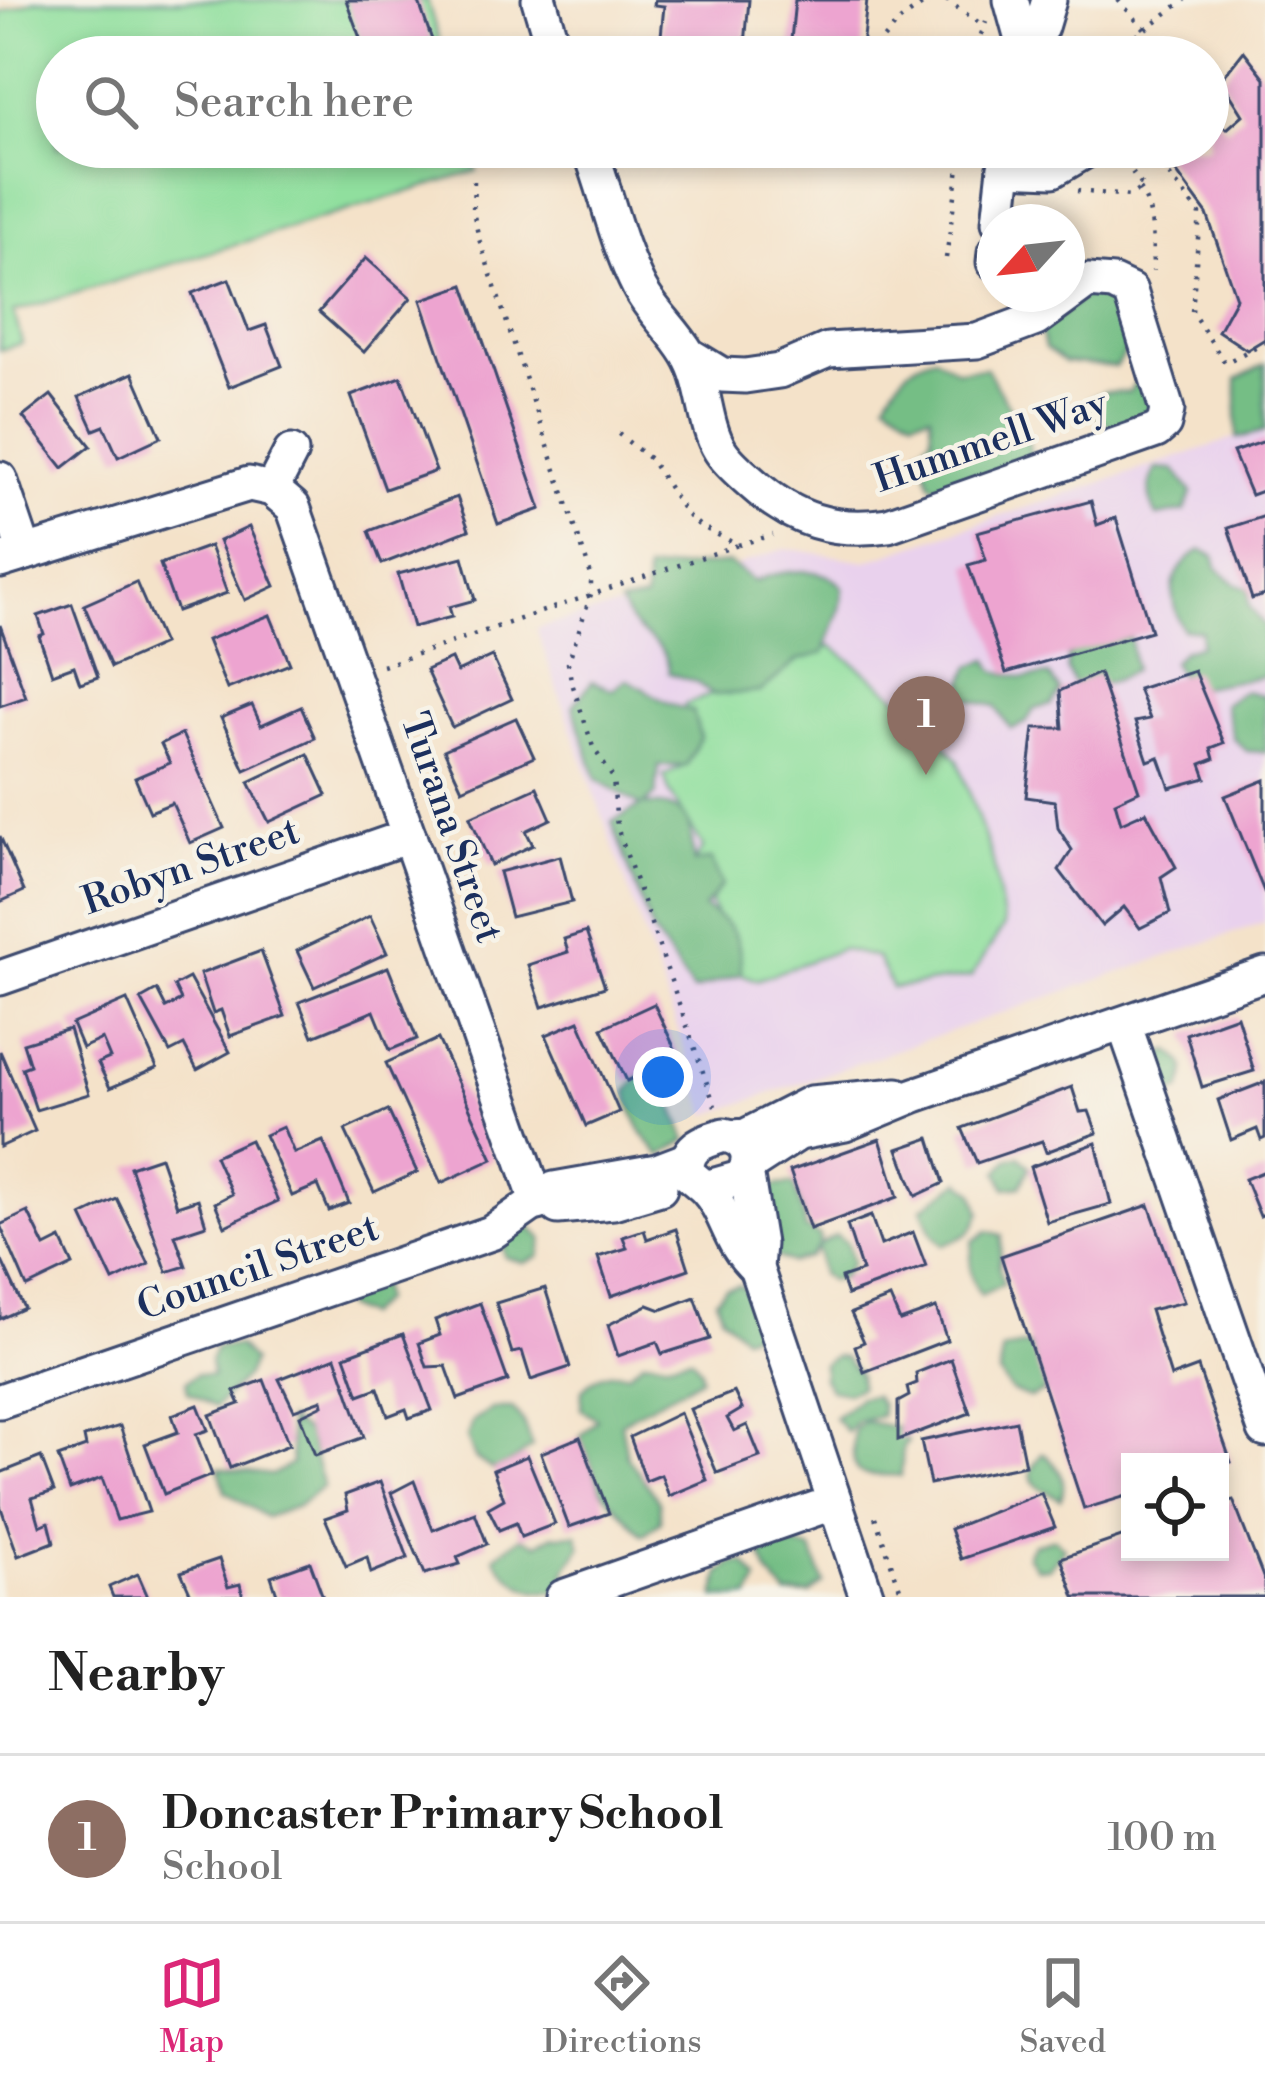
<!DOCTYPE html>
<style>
:root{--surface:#fff;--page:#f6f6f6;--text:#222;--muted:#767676;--line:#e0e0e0;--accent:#db2777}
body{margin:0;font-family:"Libre Bodoni",serif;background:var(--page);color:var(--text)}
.controls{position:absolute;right:36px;bottom:36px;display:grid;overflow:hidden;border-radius:0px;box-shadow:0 6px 18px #0003}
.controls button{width:108px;height:108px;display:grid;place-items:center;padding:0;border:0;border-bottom:3px solid var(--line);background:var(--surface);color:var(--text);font:60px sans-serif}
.compass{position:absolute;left:977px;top:204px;width:108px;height:108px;border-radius:50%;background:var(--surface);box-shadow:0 6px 18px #0003;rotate:243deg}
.you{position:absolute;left:663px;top:1077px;width:42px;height:42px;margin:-30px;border:9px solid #fff;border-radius:50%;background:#1a73e8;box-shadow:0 0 0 18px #1a73e833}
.badge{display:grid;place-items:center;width:78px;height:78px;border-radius:50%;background:var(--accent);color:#fff;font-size:39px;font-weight:700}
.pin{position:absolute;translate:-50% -99px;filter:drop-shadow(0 3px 6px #0008)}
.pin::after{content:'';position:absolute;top:63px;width:42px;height:36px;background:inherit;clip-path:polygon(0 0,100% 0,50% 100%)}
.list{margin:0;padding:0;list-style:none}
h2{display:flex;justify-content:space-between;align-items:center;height:156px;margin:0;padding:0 48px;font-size:51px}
h2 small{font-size:39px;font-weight:400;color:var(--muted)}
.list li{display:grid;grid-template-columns:78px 1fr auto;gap:36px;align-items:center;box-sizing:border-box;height:168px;padding:0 48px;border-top:3px solid var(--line)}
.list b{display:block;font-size:45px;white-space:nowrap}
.list p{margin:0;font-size:39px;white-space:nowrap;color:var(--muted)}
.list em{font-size:39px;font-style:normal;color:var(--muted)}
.icon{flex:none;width:66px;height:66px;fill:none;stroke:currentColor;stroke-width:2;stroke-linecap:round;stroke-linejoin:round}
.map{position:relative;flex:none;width:1265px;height:1597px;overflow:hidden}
.search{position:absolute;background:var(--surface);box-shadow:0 6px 18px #0003;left:36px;right:36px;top:36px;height:132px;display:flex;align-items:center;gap:30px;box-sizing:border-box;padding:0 42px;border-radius:66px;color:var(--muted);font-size:45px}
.sheet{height:324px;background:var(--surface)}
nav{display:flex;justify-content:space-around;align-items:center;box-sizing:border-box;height:168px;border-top:3px solid var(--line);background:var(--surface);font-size:33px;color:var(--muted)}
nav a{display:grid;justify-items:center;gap:6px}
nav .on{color:var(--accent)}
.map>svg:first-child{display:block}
.built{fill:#e9d1ed}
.green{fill:#90df9e;stroke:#56877e;stroke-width:3}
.forest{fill:#74be85;stroke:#487672;stroke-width:3}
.building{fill:#eda4d0}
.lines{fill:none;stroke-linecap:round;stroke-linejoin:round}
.minor-casing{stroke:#3c4a6e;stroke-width:39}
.path{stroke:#3c4a6e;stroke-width:4.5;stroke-dasharray:3 9;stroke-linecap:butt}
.minor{stroke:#fff;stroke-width:33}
.labels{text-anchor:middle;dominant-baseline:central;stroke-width:9;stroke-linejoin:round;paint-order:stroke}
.street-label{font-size:39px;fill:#1b2f5e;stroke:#f7f3e8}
</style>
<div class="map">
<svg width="1265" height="1597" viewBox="0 0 1265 1597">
<rect width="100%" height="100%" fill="#f7f3e8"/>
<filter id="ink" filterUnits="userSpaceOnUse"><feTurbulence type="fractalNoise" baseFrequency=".00833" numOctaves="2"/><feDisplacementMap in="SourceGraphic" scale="24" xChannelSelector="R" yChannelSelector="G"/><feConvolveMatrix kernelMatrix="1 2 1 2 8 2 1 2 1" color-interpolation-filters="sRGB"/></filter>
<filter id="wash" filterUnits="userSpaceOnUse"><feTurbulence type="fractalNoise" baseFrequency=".004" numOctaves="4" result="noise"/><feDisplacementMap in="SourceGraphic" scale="48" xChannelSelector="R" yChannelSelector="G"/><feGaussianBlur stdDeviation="2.7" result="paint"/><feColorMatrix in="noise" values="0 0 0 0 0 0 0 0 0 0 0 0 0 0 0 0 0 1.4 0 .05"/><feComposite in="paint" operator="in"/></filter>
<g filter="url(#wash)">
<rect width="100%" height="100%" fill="#f4e2c9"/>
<!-- built -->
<path class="built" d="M1265 428V922L708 1115 536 628 645 600 785 548 866 561Z"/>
<!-- green -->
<g class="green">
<path d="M37 0H427L444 57H57V147H470L477 171 14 312 22 343 0 350V13Z"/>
<path d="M832 646 916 711 958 760 993 861 1004 926 971 977 892 988 877 958 842 949 757 980 741 974 694 863 703 847 669 791 664 776 686 765 671 743 685 705Z"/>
</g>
<!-- forest -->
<g class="forest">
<path d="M1088 292 1132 306 1125 353 1115 367 1064 362 1045 348 1041 331Z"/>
<path d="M935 356 956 370 986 368 1027 437 1035 474 975 505 931 484 919 448 932 437 931 414 913 418 886 400C898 378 910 362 935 356Z"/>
<path d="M1265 364V431L1237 438V379Z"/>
<path d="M1140 374 1162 408 1130 430 1112 427 1091 412 1089 399 1104 392H1129Z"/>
<path d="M1156 469 1175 470 1192 493 1185 511 1157 516C1147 498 1147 487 1156 469Z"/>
<path d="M1201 550 1215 556 1217 568 1233 582 1248 589 1249 606 1265 628V676L1189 689 1172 662 1184 650 1200 645 1201 631 1183 629C1166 595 1169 571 1201 550Z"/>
<path d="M728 563 754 581C781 571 822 563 843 587 843 612 831 629 824 653L798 660 760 692 713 695 696 682 669 673C668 649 655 644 639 631 631 624 625 613 620 604L645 600 646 571Z"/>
<path d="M1130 637 1134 669C1116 683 1098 687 1074 684L1067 670 1068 655 1087 645Z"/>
<path d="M988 659 995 671 1024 678 1049 675 1060 691 1051 705 1034 709 1026 723 1011 729 995 706 966 698 964 683 970 667Z"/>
<path d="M626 679C651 691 665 706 693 711L700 737 686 766H659L656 794 644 805C691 803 690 821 694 863L711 859 722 885 704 908C734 924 742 940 741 974L693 991 651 929 612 822 641 806 597 779 573 706 592 681 613 690Z"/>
<path d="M1244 691 1265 696V752L1247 751 1233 738 1224 704Z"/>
<path d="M1170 1051C1188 1064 1189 1070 1181 1090L1164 1095 1148 1078 1159 1054Z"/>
<path d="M641 1073 664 1083 687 1140 660 1156C642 1134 632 1119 628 1091Z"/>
<path d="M1020 1156 1030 1167 1021 1186 1006 1188 998 1172 1008 1160Z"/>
<path d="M961 1181 974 1192 981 1212C972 1236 965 1236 943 1245L933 1235 922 1208Z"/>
<path d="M795 1184C796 1200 805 1211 804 1228L820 1236 819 1245 836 1235 847 1243 852 1263 841 1278 830 1281 821 1274 817 1248 809 1257 791 1263 772 1255 765 1195 777 1185Z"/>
<path d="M511 1228H532L543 1239 539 1257 524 1263 505 1257 502 1241Z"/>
<path d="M988 1231 1002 1235 999 1267 1003 1284 981 1295C967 1277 970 1262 973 1241Z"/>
<path d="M380 1284 382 1300 365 1316 345 1308 341 1288Z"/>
<path d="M740 1285 757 1301V1331L743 1336 722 1316 716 1299 725 1288Z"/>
<path d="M238 1346 252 1361 246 1376 215 1407 188 1392 186 1382 197 1374 212 1376 210 1360 216 1347Z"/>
<path d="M1024 1346 1036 1348 1057 1376 1045 1391 1030 1398 1011 1391 999 1374 1002 1350Z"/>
<path d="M835 1356 844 1357 859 1374 860 1387 847 1393 831 1390 823 1379V1364Z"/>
<path d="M691 1357 700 1368 701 1377C675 1395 646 1404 621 1423L627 1456 659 1502 661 1521 643 1535 601 1490 580 1437 597 1419 581 1409 582 1390C597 1375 607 1370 628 1373L644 1360 667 1362Z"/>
<path d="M874 1395 881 1405V1416L857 1421 847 1432 834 1418 860 1397Z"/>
<path d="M492 1409H513L523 1422 532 1447 516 1460 493 1470 475 1458 467 1437 473 1422Z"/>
<path d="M288 1420 307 1433 323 1486 298 1506 266 1517 225 1491 219 1468 271 1475 292 1464Z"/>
<path d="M864 1421 898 1428 908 1442 903 1447 901 1476C858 1472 850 1486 854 1430Z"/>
<path d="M1043 1453C1059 1466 1068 1479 1061 1499 1035 1486 1019 1479 1043 1453Z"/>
<path d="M577 1534 581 1547 566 1569 564 1590C531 1597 512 1583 494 1557L521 1537 537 1544 553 1535Z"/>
<path d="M1055 1538 1064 1548 1049 1568H1036L1027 1555 1033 1544Z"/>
<path d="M787 1543 812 1550 824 1583 810 1594 787 1595 768 1573 761 1553Z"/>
<path d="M733 1563H745L758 1580 750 1597H715L721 1573Z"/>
</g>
<g id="blocks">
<!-- building -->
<g class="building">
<path d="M346 0H418L438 57H367Z"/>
<path d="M655 0H749L745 45 731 44 730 53 668 46 669 37 661 36 664 6 654 5Z"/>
<path d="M795 0H867L861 57H798V51L790 50Z"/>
<path d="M1244 51 1265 78V339L1247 350 1218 331 1236 298 1207 214 1158 147H1208V112L1227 129 1243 115 1221 80Z"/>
<path d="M366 258 411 298 364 352 319 312Z"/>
<path d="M229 279 249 331 266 325 282 366 229 387 192 293Z"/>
<path d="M464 285 541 509 498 524 421 300Z"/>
<path d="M133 373 161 437 118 457 104 426 94 430 79 397Z"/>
<path d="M401 377 436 471 385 489 351 396Z"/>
<path d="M51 395 91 446 63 468 23 417Z"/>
<path d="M1265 441V490L1251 495 1233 452Z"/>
<path d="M457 497 469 530 382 564 369 531Z"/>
<path d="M1091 501 1097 525 1116 518 1151 631 1006 673 968 565 986 560 977 532Z"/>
<path d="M1265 516V595L1252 599 1228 528Z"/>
<path d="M249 527 275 586 245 600 219 541Z"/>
<path d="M210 546 227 593 177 611 160 564Z"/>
<path d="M463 557 475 600 449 607 452 617 413 627 398 574Z"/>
<path d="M136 582 163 644 111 667 84 605Z"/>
<path d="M72 604 98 677 80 683 74 666 52 674 39 636 44 634 38 616Z"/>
<path d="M270 615 290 664 227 689 207 640Z"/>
<path d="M0 625 26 697 0 706Z"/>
<path d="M492 656 512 699 452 727 426 670 451 659 457 672Z"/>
<path d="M1194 671 1224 743 1211 748 1214 759 1201 764 1206 778 1170 788 1159 757 1148 761 1135 722 1150 719 1138 689Z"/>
<path d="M1099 673 1139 791 1115 802 1121 823 1146 812 1176 867 1161 877 1170 913 1140 928 1124 907 1102 926 1059 870 1072 850 1058 828 1055 801 1026 797 1034 728H1063L1060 691Z"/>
<path d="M252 705 261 725 301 707 315 738 245 770 221 718Z"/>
<path d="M516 718 534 757 462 789 444 750Z"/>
<path d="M182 734 224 828 190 843 172 803 150 812 135 778 170 763 161 744Z"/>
<path d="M308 754 327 795 269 822 249 782Z"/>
<path d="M1265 780V894L1225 796Z"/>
<path d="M537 787 551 819 526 831 533 845 491 865 470 817Z"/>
<path d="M0 836 24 891 0 902Z"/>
<path d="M560 856 572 902 511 917 499 872Z"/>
<path d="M370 916 387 953 314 987 297 951Z"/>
<path d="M586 932 605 987 542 1007 528 965 568 952 564 939Z"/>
<path d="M261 951 285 1016 230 1036 221 1010 213 1013 200 974Z"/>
<path d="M388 967 417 1039 390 1050 374 1011 313 1036 299 1002Z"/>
<path d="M189 978 230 1052 197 1070 184 1045 170 1052 141 999 157 990 166 1008 181 1000 174 986Z"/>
<path d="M127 1000 157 1068 110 1088 98 1063 110 1058 102 1039 82 1048 72 1024Z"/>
<path d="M654 1004 689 1079 660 1093 650 1070 627 1081 602 1028Z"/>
<path d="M1237 1016 1254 1071 1202 1087 1186 1034Z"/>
<path d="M579 1021 619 1112 586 1126 546 1035Z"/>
<path d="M69 1029 89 1094 36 1110 22 1068 30 1065 23 1043Z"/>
<path d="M438 1039 493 1159 441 1183 386 1063Z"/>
<path d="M0 1051 35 1131 0 1147Z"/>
<path d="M1265 1082V1138L1261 1140 1257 1129 1231 1140 1218 1100Z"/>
<path d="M1072 1087 1080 1112 1089 1111 1097 1133 1046 1152 1042 1141 977 1163 962 1128Z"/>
<path d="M388 1110 417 1172 374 1192 345 1130Z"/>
<path d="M283 1127 294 1153 323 1141 349 1203 329 1211 318 1185 292 1196 265 1135Z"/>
<path d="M930 1138 944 1183 916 1196 898 1149Z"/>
<path d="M880 1139 898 1197 810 1229 790 1171Z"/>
<path d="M250 1140 278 1201 225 1226 215 1203 232 1194 215 1156Z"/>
<path d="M1096 1143 1111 1204 1047 1222 1030 1167Z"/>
<path d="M160 1157 177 1206 198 1199 206 1225 175 1235 186 1266 167 1272 130 1167Z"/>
<path d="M1265 1171V1214L1260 1216 1245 1179Z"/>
<path d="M117 1199 149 1264 113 1281 82 1216Z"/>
<path d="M1149 1205 1184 1302 1150 1310 1171 1377 1198 1367 1231 1462 1220 1466V1462H1130V1495L1084 1509 1001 1256Z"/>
<path d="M28 1212 45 1247 61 1239 73 1265 27 1287 0 1225Z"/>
<path d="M871 1216 881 1245 913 1232 926 1266 847 1295 841 1278 862 1271 847 1225Z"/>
<path d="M676 1229 689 1269 611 1296 598 1257 627 1248 623 1237 644 1230 647 1239Z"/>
<path d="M0 1257 24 1308 0 1319Z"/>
<path d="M545 1288 570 1367 531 1380 522 1351 512 1353 496 1303Z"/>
<path d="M695 1297 710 1339 662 1354 657 1342 618 1356 608 1325 648 1305 661 1310Z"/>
<path d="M890 1298 900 1321 936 1308 947 1340 864 1372 855 1346 864 1342 851 1313Z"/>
<path d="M480 1303 508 1381 458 1399 446 1366 427 1367 419 1343 440 1335 435 1320Z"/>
<path d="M403 1334 432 1410 409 1418 406 1409 388 1416 378 1388 359 1395 345 1356Z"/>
<path d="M336 1357 364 1437 315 1455 300 1416 323 1405 322 1400 294 1410 279 1379Z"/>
<path d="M951 1359 970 1413 898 1440V1402L909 1396 907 1387 917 1383 916 1373Z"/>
<path d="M264 1380 289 1445 230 1468 210 1415 240 1404 234 1391Z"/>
<path d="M734 1392 742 1409 727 1418 734 1431 747 1425 760 1457 717 1473 690 1409Z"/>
<path d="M198 1405 208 1430 196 1434 212 1475 164 1494 145 1444 178 1432 172 1415Z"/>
<path d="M680 1413 707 1480 669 1496 661 1475 646 1481 630 1437Z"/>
<path d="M1016 1421 1025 1465 930 1484 921 1441Z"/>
<path d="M120 1426 149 1512 117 1520 102 1478 70 1490 58 1457 86 1447 84 1437Z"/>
<path d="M580 1437 609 1513 569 1527 541 1453Z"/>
<path d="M527 1456 555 1524 521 1537 516 1523 499 1530 488 1508 504 1499 493 1470Z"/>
<path d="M41 1457 54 1491 32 1498 40 1526 49 1522 54 1542 18 1556 0 1505V1473Z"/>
<path d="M414 1481 433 1530 475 1513 487 1544 457 1557 460 1564 425 1574 391 1493Z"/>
<path d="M380 1482 408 1558 371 1573 367 1557 346 1566 325 1518 348 1510 345 1495Z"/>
<path d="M1041 1493 1055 1527 961 1559 950 1529Z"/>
<path d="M1233 1500 1265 1582V1597H1075L1061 1558 1130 1534V1552H1220V1504Z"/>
<path d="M219 1559 228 1587 240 1584 243 1597H192L181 1572Z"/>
<path d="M310 1562 323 1597H278L271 1576Z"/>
<path d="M138 1574 148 1597H113L109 1587Z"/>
</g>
</g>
</g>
<g filter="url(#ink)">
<use href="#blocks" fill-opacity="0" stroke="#3c4a6e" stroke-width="3"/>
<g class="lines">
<defs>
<g id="minor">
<path d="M539 0 556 57"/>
<path d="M1011 0 1024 47"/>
<path d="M1018 57 1041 27 1049 0"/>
<path d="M589 147C607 193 616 242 639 287 651 311 674 330 688 354 706 383 703 422 720 450 728 463 742 474 753 484 793 520 834 533 888 525L1156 431 1164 424 1167 410 1130 291 1113 283 1088 281 1036 319 977 341 828 350 779 371 745 376 722 375 689 355"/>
<path d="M1007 147 1005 168 1053 170 1092 147"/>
<path d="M999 222 1005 168"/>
<path d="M994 262 995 252"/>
<path d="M0 479 25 553"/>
<path d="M272 489 291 452"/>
<path d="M0 561 249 484 272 489 293 507 538 1203"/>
<path d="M0 978 409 836"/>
<path d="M1124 1024 1265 1430"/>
<path d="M724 1135C747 1139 756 1159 740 1178L705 1188 687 1173C685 1147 701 1142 724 1135Z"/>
<path d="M734 1137 746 1136 811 1103 898 1095"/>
<path d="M748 1166 799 1133 845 1124 915 1095 1265 974"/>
<path d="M746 1171 758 1244 756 1268 867 1597"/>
<path d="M705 1188C729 1214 726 1240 756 1268"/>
<path d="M558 1207 613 1202 660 1188"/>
<path d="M0 1401 491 1233 554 1189 657 1171 686 1160"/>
<path d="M563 1597 835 1502"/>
</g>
</defs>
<!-- minor casing -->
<use href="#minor" class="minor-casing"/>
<!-- path -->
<g class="path">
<path d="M946 0 984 26"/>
<path d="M1118 0 1145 29"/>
<path d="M731 49 738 57"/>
<path d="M727 57 728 53"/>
<path d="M769 57H798"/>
<path d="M868 57 897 23 929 0"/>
<path d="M972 57 986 22"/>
<path d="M1107 57 1185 0"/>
<path d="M1147 147 1200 214 1192 312 1225 363 1265 342"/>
<path d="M524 162 545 156 559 159"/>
<path d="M474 181 473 211 479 239 591 575V594L568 663 571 680 593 747 613 778 617 827 715 1106"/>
<path d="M1139 189C1156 211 1152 244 1153 271"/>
<path d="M1077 191 1130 196 1143 187 1118 153 1126 147"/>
<path d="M946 258 962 147"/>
<path d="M738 545 773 535"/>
<path d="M382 666 738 545 700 526 686 514 650 459 616 432"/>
<path d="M875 1517 903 1597"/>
</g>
<!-- minor -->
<use href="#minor" class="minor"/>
</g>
</g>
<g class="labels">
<!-- street labels -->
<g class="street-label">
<text transform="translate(991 442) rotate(-19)">Hummell Way</text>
<text transform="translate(451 828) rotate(71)">Turana Street</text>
<text transform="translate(191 867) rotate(-19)">Robyn Street</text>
<text transform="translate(258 1268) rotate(-19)">Council Street</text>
</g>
</g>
</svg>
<div class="controls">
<button><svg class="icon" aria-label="locate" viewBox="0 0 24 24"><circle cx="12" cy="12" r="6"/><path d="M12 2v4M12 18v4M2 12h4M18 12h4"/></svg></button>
</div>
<svg class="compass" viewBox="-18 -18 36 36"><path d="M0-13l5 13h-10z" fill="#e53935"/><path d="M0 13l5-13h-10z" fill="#767676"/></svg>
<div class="you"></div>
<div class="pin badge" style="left:926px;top:775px;background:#8d6e63">1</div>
<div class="search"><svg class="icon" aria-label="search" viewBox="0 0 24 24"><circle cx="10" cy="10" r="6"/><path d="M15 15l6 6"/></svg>Search here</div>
</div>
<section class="sheet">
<h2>Nearby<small></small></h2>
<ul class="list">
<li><span class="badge" style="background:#8d6e63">1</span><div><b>Doncaster Primary School</b><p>School</p></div><em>100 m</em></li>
</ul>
</section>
<nav>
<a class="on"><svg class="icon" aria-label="map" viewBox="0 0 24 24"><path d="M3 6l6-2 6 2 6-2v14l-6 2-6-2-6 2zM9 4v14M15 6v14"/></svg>Map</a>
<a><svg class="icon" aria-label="directions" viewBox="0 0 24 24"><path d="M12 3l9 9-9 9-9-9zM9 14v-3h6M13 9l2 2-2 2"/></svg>Directions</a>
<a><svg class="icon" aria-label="saved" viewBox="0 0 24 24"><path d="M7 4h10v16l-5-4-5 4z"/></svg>Saved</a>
</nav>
